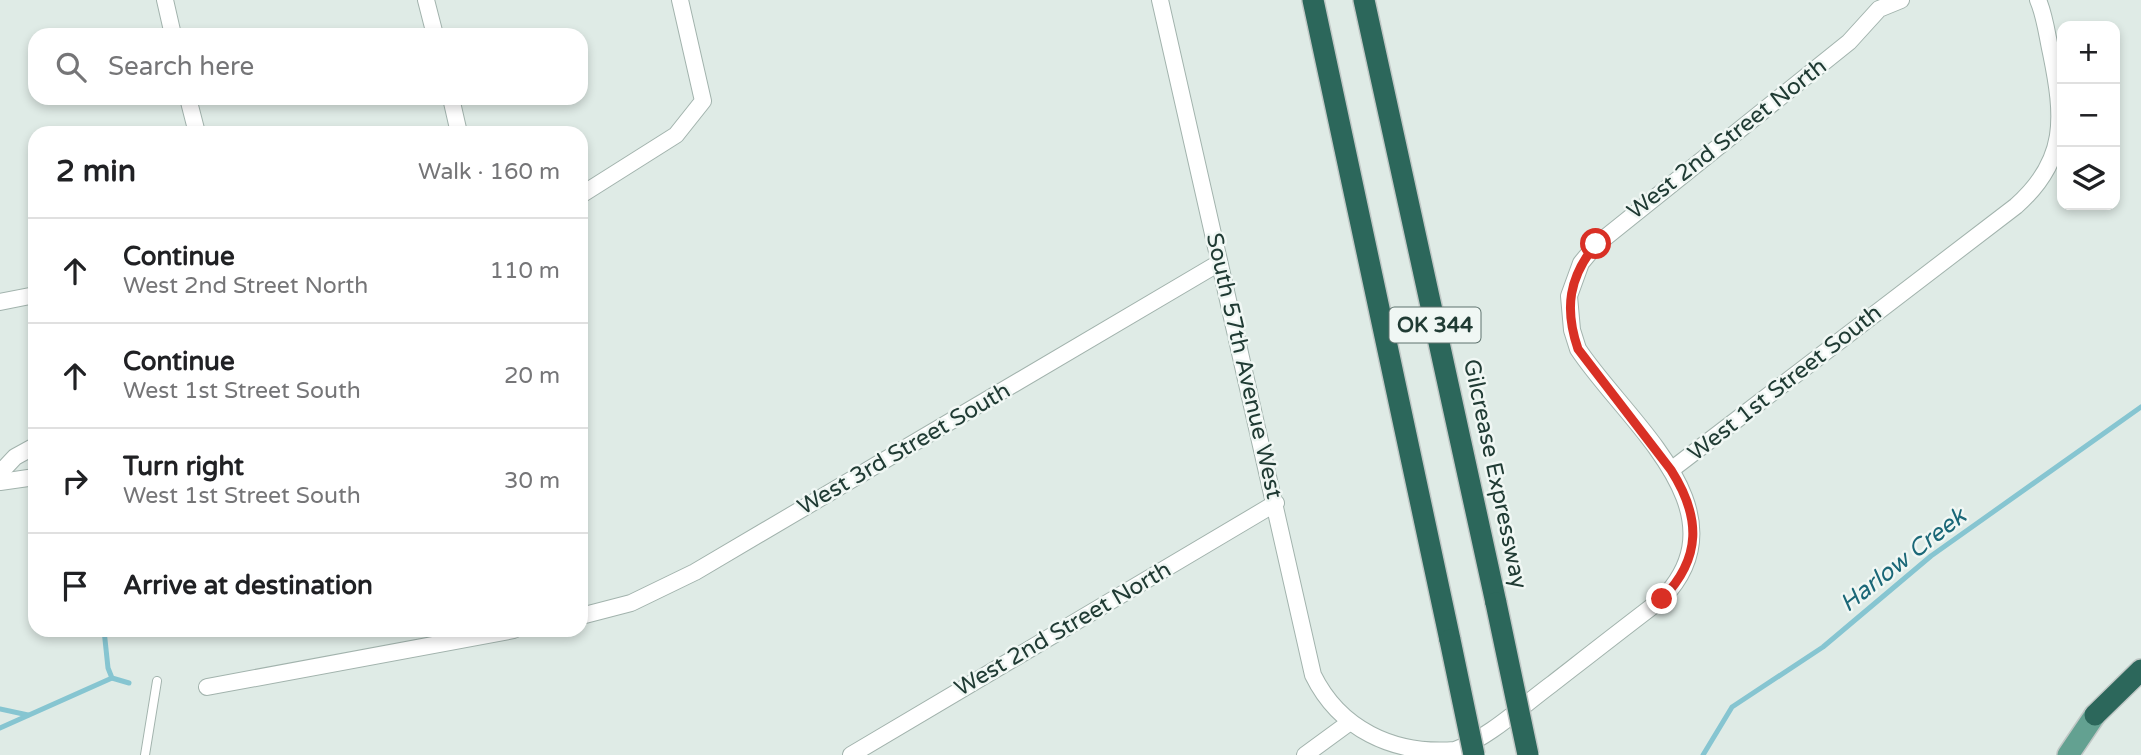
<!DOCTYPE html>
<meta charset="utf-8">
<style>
:root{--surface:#fff;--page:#f2f2f2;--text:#202124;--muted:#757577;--line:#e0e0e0}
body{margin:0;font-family:"Varela Round",sans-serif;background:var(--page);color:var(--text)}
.controls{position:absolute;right:21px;top:21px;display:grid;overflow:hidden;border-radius:14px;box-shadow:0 4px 10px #0003}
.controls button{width:63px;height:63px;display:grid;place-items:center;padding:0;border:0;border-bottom:2px solid var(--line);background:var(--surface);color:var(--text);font:35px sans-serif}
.stop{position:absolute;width:21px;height:21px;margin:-16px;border:5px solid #d93025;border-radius:50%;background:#fff}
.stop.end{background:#d93025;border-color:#fff;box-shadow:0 2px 7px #0008}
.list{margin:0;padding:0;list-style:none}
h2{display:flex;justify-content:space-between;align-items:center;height:91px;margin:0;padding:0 28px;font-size:30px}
h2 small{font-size:23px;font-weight:400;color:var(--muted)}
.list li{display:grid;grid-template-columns:46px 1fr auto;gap:21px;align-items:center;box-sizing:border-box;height:105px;padding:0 28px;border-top:2px solid var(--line)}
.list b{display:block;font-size:26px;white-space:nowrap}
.list p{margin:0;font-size:23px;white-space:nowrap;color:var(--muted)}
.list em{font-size:23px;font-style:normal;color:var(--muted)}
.icon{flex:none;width:38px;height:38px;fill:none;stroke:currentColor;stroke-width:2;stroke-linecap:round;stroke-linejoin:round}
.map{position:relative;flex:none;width:2141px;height:755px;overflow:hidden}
.search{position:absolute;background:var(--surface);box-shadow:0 4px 10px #0003;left:28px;top:28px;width:560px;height:77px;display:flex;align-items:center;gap:18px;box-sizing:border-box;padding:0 24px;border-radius:21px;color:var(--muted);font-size:26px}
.panel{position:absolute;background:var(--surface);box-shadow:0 4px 10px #0003;left:28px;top:126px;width:560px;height:511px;border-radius:21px}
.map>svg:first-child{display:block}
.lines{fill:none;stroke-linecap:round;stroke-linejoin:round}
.stream{stroke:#86c5d1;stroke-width:5}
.lane-casing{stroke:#a2b3ad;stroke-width:10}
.street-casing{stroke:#a2b3ad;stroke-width:18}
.primary-casing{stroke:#c1c8c6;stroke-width:24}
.highway-casing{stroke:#c1c8c6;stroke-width:24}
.lane{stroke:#fff;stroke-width:8}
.street{stroke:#fff;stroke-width:16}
.primary{stroke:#63a191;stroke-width:21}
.highway{stroke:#2c675b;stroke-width:21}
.highway-bridge-casing{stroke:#c1c8c6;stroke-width:24;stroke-linecap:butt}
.highway-bridge{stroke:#2c675b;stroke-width:21}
.route{stroke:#d93025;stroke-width:9}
.labels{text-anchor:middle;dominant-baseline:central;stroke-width:5;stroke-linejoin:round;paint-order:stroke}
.shield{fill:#f0f7f4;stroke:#5e736e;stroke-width:2}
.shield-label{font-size:21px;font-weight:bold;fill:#203b34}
.street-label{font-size:23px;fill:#203b34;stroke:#f0f7f4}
.water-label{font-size:24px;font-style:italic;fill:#1a6777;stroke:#f0f7f4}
</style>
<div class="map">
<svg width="2141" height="755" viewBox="0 0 2141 755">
<rect width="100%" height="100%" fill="#dfebe6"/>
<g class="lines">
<!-- stream -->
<g class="stream">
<path d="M104 630 108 668 112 678 129 683"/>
<path d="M0 709 28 715"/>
<path d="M0 728 112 678"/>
<path d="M1703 755 1732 707 1823 647 1931 556 2141 407"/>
</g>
<defs>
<path id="lane" d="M145 755 157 681"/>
<g id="street">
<path d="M165 0 173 35"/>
<path d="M426 0 435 35"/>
<path d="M1160 0 1313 675C1339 728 1392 755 1455 750 1490 737 1522 706 1552 684 1588 656 1625 627 1662 599 1747 511 1626 422 1578 349L1572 330 1569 296 1581 263 1596 245 1849 42 1879 9 1901 0"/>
<path d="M188 98 197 133"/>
<path d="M451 98 459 133"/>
<path d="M581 195 676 135 703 101 680 0"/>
<path d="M0 302 35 295"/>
<path d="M1671 470 2016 206C2068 160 2064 117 2051 53 2047 35 2045 16 2038 0"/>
<path d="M0 473 15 457 35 446"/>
<path d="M0 482 35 477"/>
<path d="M581 616 631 603 695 572 1219 263"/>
<path d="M207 687 514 630"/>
<path d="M851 755 1276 503"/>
<path d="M1305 755 1346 725"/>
</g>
<path id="primary" d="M2068 755 2095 715"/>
<g id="highway">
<path d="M1313 0 1450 640"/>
<path d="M1364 0 1496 603"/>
<path d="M2095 715 2141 670"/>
</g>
</defs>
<!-- lane casing -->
<use href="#lane" class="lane-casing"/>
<!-- street casing -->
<use href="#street" class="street-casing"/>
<!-- primary casing -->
<use href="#primary" class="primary-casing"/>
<!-- highway casing -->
<use href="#highway" class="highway-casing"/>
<!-- lane -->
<use href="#lane" class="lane"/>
<!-- street -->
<use href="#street" class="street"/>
<!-- primary -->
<use href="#primary" class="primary"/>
<!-- highway -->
<use href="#highway" class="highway"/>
<defs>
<g id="highway-bridge">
<path d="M1496 603 1528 755"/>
<path d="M1450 640 1474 755"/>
</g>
</defs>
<!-- highway-bridge casing -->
<use href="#highway-bridge" class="highway-bridge-casing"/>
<!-- highway-bridge -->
<use href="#highway-bridge" class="highway-bridge"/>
</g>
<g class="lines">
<!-- route -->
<path class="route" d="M1596 244C1569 277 1564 308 1578 349L1671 470C1701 517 1702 558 1662 599"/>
</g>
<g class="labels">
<!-- shield labels -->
<rect class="shield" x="1389.5" y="307.5" width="91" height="35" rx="5"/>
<g class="shield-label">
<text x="1435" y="325">OK 344</text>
</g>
<!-- street labels -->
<g class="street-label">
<text transform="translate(1727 139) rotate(-38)">West 2nd Street North</text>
<text transform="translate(1244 366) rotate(77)">South 57th Avenue West</text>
<text transform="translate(1785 383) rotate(-38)">West 1st Street South</text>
<text transform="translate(904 449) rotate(-30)">West 3rd Street South</text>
<text transform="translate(1495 474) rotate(78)">Gilcrease Expressway</text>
<text transform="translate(1063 629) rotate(-30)">West 2nd Street North</text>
</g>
<!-- water labels -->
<g class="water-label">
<text transform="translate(1903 560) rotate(-38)">Harlow Creek</text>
</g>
</g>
</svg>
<div class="controls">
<button>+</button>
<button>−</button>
<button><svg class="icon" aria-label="layers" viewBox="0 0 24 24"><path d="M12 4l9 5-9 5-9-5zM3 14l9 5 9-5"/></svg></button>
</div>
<div class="stop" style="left:1596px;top:244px"></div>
<div class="stop end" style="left:1662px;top:599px"></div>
<div class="search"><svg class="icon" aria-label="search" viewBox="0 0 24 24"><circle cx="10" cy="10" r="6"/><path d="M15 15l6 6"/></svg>Search here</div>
<section class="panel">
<h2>2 min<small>Walk · 160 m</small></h2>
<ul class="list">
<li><svg class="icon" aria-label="ahead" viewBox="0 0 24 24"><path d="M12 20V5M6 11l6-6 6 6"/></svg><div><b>Continue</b><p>West 2nd Street North</p></div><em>110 m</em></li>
<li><svg class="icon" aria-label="ahead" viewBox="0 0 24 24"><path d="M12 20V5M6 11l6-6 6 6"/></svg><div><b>Continue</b><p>West 1st Street South</p></div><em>20 m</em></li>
<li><svg class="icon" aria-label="right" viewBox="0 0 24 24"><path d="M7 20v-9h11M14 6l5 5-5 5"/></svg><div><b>Turn right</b><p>West 1st Street South</p></div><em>30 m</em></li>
<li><svg class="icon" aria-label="arrive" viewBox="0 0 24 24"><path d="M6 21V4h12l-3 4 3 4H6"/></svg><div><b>Arrive at destination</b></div></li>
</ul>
</section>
</div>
